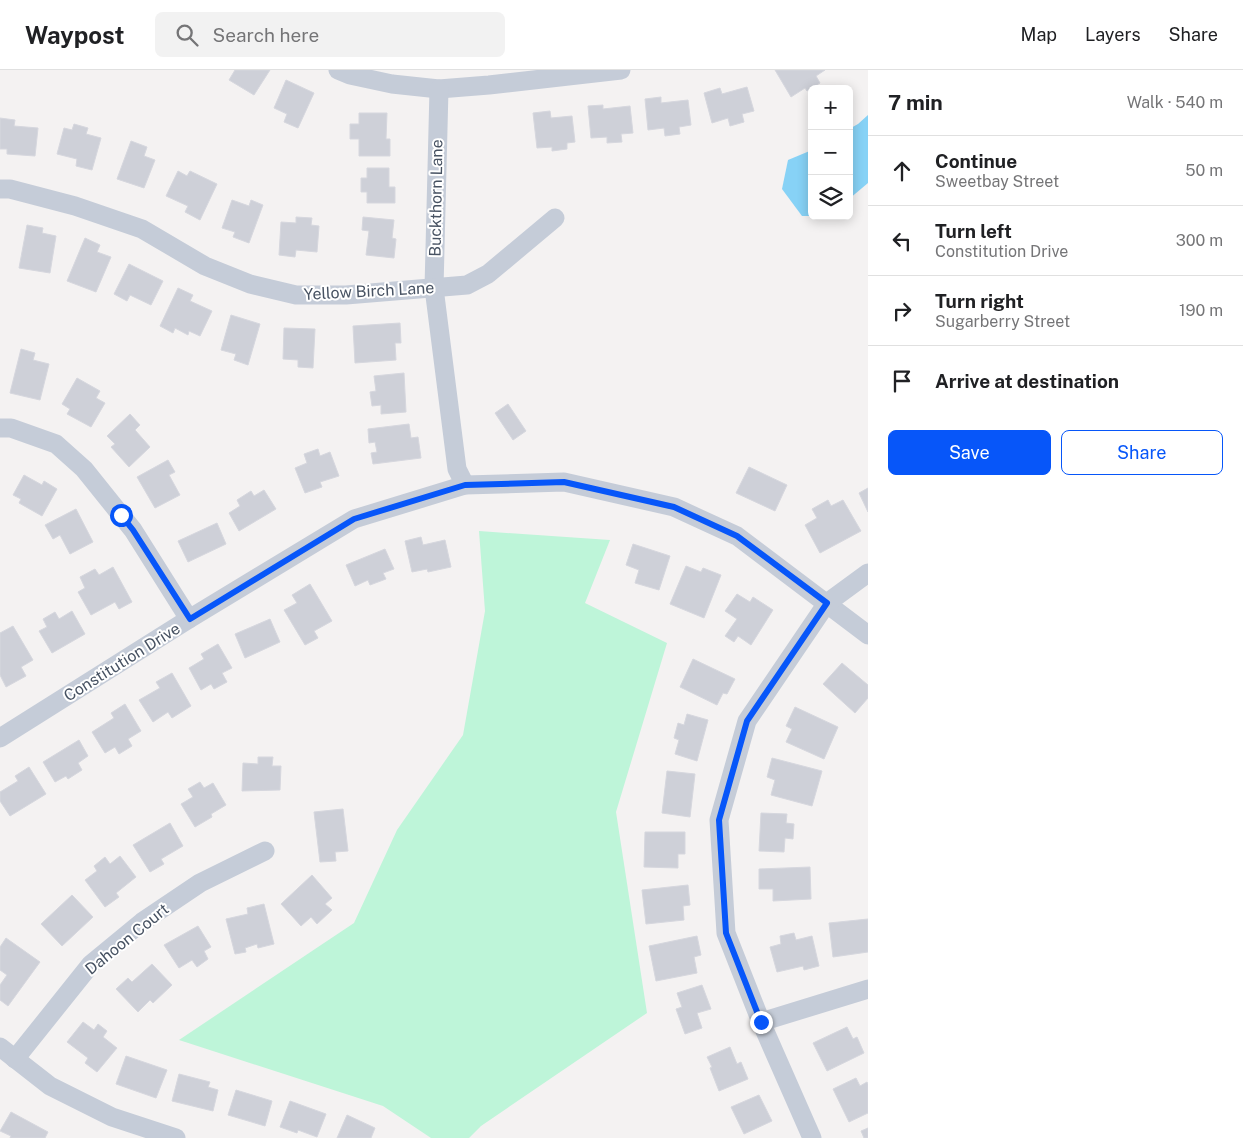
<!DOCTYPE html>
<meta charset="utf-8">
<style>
:root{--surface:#fff;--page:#f2f2f2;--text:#202124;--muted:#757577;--line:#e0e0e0;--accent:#0756f9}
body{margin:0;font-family:"Public Sans",sans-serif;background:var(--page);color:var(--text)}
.controls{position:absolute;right:15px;top:15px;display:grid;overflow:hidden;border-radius:8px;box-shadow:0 2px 12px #0003}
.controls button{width:45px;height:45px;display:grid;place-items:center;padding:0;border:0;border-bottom:1px solid var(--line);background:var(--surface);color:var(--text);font:25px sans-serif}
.stop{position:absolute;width:15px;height:15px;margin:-11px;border:4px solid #0756f9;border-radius:50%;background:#fff}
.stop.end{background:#0756f9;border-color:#fff;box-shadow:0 1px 5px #0008}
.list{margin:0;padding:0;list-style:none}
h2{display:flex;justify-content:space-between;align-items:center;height:65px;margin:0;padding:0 20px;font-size:21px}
h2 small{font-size:16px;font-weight:400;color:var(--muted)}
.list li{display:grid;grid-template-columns:32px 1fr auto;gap:15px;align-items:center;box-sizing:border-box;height:70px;padding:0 20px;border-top:1px solid var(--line)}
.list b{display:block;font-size:19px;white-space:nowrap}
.list p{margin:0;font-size:16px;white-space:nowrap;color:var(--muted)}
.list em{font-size:16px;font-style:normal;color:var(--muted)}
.actions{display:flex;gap:10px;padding:15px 20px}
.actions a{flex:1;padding:11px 0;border:1px solid var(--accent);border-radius:8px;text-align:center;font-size:18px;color:var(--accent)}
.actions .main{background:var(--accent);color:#fff}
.icon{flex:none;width:28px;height:28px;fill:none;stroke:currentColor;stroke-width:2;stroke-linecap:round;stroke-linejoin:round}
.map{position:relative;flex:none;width:868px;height:1068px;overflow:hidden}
header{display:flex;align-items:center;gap:30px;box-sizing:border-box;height:70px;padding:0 25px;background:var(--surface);border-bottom:1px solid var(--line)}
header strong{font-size:24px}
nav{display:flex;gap:28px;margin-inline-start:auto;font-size:18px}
.search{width:350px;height:45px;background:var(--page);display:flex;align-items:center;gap:12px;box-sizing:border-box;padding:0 18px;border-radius:8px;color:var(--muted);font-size:19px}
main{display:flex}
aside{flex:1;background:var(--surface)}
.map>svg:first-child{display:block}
.green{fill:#bef5d9}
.water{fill:#87d2f6}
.building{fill:#ced0d8;stroke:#d6d7de}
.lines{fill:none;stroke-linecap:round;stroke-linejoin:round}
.minor{stroke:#c5ccd8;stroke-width:19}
.route{stroke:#0756f9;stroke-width:6}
.labels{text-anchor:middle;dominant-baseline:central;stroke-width:4;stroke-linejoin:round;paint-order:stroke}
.street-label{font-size:16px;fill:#475262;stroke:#fff}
</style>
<header>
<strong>Waypost</strong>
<div class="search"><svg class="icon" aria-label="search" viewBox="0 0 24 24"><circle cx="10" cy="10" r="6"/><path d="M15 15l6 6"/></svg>Search here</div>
<nav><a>Map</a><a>Layers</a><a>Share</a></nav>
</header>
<main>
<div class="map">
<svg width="868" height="1068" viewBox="0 0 868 1068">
<rect width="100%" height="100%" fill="#f4f2f2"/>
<!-- green -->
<path class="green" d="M479 461 610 470 585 533 667 573 616 742 647 943 481 1056 469 1068H431L383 1036 179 970 354 853 397 760 463 665 485 541Z"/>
<!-- water -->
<g class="water">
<path d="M868 45V113L849 129V59L858 54Z"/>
<path d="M812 80V146H802L782 119 788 90Z"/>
</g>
<!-- building -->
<g class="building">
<path d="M235 0H270L254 25 229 10Z"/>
<path d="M775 0H825L816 6 820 13 807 21 805 18 791 27Z"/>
<path d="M286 10 314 23 298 58 284 52 287 44 274 38Z"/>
<path d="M747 17 754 41 742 44 744 52 730 56 728 48 712 53 704 23 720 18 722 24Z"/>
<path d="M661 27V33L688 30 691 55 679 57 680 64 665 66 664 58 648 60 645 29Z"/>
<path d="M603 35V39L630 36 633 63 621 64 622 72 607 73V67L591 68 588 36Z"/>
<path d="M550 41 551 48 572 46 575 72 567 73V79L552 81V77L537 78 533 43Z"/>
<path d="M359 43H387L386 69H390V86H359V69H350V54H359Z"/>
<path d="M0 48 15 50 14 56 38 58 35 86 7 84V79H0Z"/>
<path d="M74 54 88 58 86 64 101 68 92 100 76 96 77 89 57 84 64 58 72 60Z"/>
<path d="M131 71 147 77 144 86 155 90 144 118 117 109Z"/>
<path d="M367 98H389V117H395V133H367V122H361V108H367Z"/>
<path d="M178 101 187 106 190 101 217 114 200 150 185 142 188 136 166 126Z"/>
<path d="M232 130 249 136 251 130 263 135 249 173 233 167 235 162 222 158Z"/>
<path d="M296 147 312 148 311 155 319 156 317 182 296 180 295 187 279 185 281 152 296 153Z"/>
<path d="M363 147 394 150 392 168 396 169 394 188 366 185 369 161 362 160Z"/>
<path d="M27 155 43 158 42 163 56 166 50 203 19 198Z"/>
<path d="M85 168 100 175 97 182 111 187 96 222 67 211Z"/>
<path d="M129 194 163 211 151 235 130 225 127 231 114 224Z"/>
<path d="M178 218 193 225 190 231 212 241 200 266 189 261 188 265 175 258 173 263 160 256Z"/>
<path d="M231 245 260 254 248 295 234 290 236 284 221 280Z"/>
<path d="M400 253 401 273H395L396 290 355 293 353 256Z"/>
<path d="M284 258 315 259 313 298 298 297V290L283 289Z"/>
<path d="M21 279 35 283 33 290 49 294 40 330 10 323Z"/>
<path d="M404 303 406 342 381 344V335L372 336 370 322 376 321 374 306Z"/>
<path d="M77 308 100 321 96 328 105 333 91 357 67 344 70 339 62 334Z"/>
<path d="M508 334 526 361 513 370 495 343Z"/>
<path d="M130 344 140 355 135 360 150 377 129 397 111 377 115 374 107 366Z"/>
<path d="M409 354 411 368 418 367 421 388 373 394 371 383 377 382 375 372 369 373 368 359Z"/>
<path d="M318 379 320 386 330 382 339 406 320 412 322 417 305 423 295 398 307 393 304 384Z"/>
<path d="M168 390 175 402 169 405 180 425 155 438 137 407Z"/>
<path d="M749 397 787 415 775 441 736 423Z"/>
<path d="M24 405 42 415 44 411 57 419 42 446 19 433 21 429 13 425Z"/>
<path d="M868 418V442L859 423Z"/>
<path d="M264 420 276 439 239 461 229 443 240 436 237 430 251 421 254 426Z"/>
<path d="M828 430 831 436 843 430 861 461 820 483 805 455 817 448 812 439Z"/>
<path d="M76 439 93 472 70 484 60 465 53 469 45 455Z"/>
<path d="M217 453 226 474 188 492 178 471Z"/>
<path d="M421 467 423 475 445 470 451 497 428 502 427 499 412 502 405 471Z"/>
<path d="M633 474 670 486 659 520 635 513 639 500 626 495Z"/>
<path d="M385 479 394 499 383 503 386 509 370 515 368 510 355 516 346 495Z"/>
<path d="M686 496 701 502 703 498 721 505 704 548 670 534Z"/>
<path d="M113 497 132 532 119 539 115 532 91 545 78 522 85 518 80 507 95 499 99 505Z"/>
<path d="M310 514 332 551 314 561 318 568 305 575 284 540 297 533 292 525Z"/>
<path d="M737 524 750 532 753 527 773 540 751 575 738 566 734 572 725 566 737 549 725 541Z"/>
<path d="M72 541 85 564 52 583 39 561 47 557 43 549 55 542 59 549Z"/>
<path d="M270 549 280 572 245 588 235 564Z"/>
<path d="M13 556 33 590 21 597 26 606 6 617 0 605V563Z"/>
<path d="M218 574 232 598 222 603 227 612 214 619 211 614 201 620 189 598 204 589 201 584Z"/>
<path d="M693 589 735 609 727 624 723 623 717 635 680 617Z"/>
<path d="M842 593 868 615V628L855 643 823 614Z"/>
<path d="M172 603 191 636 172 648 168 642 153 652 139 630 160 618 156 612Z"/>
<path d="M125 634 141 661 128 669 132 676 119 684 115 677 105 683 92 662 114 648 111 643Z"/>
<path d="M795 637 838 657 824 689 786 672 792 659 786 656Z"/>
<path d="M687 644 708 650 697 691 675 684 679 670 674 668 678 653 684 655Z"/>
<path d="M79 670 88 686 78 693 82 700 68 709 66 706 55 712 43 692Z"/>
<path d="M258 687H273L272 696H281L280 720 242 721 243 693 258 694Z"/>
<path d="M772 688 822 701 812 736 771 725 775 710 767 707Z"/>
<path d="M29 697 46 724 10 746 0 731V722L18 711 15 706Z"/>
<path d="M667 701 695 704 690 747 662 743Z"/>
<path d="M200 712 204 718 213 713 226 735 211 744 212 747 195 757 181 734 193 727 188 719Z"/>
<path d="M343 739 348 781 335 782 336 791 320 792 314 742Z"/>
<path d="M761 743 787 744 786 753 794 754 793 769 785 768 784 782 759 781Z"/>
<path d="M170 753 183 776 161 789 164 794 150 802 133 775Z"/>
<path d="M645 762H685V784H678V798L644 797Z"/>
<path d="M120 786 136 807 116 823 119 827 105 837 85 810 97 801 94 796 105 787 110 794Z"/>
<path d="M810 797 811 829 773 831V819H759V799Z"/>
<path d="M312 805 332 828 325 834 332 840 317 854 311 847 301 856 281 834Z"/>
<path d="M688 815 690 835 683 836 684 850 646 854 642 820Z"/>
<path d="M72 825 93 847 62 876 41 854Z"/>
<path d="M264 834 274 874 258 878 257 874 245 878 246 882 235 884 226 849 248 844 247 838Z"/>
<path d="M868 849V882L833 887 829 853Z"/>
<path d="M198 856 211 877 204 881 208 889 197 897 192 890 179 898 164 875Z"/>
<path d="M794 863 796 870 812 866 819 896 804 900 803 896 777 902 770 877 781 874 780 866Z"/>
<path d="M697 866 701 885 694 887 697 903 656 911 649 876Z"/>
<path d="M6 868 40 892 8 936 0 930V915L7 905 0 900V877Z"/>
<path d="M152 894 172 915 153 933 150 930 138 942 116 919 128 908 132 912Z"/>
<path d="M702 915 711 939 697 943 702 958 685 964 676 939 682 937 677 923Z"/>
<path d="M83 952 94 960 98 954 107 961 103 967 117 978 97 1002 85 993 88 988 67 972Z"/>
<path d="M847 957 853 969 857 967 864 983 827 1001 813 973Z"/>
<path d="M730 977 737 994 741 992 748 1009 719 1021 710 998 712 997 707 987Z"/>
<path d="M126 986 167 1000 156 1028 116 1014Z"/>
<path d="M179 1004 210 1012 208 1017 218 1020 213 1041 172 1031Z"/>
<path d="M856 1008 860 1016 867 1012 868 1014V1043L849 1052 833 1019Z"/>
<path d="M236 1020 272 1031 265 1056 228 1045Z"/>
<path d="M759 1025 772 1051 744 1064 731 1037Z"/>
<path d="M290 1031 326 1044 317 1067 298 1060 297 1063 280 1057Z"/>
<path d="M11 1042 48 1062 45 1068H10L11 1066 0 1061Z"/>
<path d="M347 1045 375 1058 371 1068H337Z"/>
<path d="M868 1058V1068H864L861 1061Z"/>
</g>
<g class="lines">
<!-- minor -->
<g class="minor">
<path d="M338 0 350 5 392 14 439 19 489 15 621 0"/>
<path d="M439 19 434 218 457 399 465 415"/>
<path d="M0 119H10L75 136 142 159 205 196 250 214 296 225H346L467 215 488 204 555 148"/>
<path d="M0 358H11L56 374 84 399 133 460 189 549"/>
<path d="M0 668 189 549 354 449 465 415 564 412 674 437 737 466 868 565"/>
<path d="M761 952 868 919"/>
<path d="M0 977 50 1016 112 1047 176 1068"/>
<path d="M15 989 91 894 142 852 200 813 265 781"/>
<path d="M812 1068 761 952 726 863 719 750 747 651 827 533 868 503"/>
</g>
</g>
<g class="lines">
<!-- route -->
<path class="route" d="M121 445 133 460 190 549 354 449 465 415 564 412 674 437 737 466 827 533 747 651 719 750 726 863 761 952"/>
</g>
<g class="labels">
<!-- street labels -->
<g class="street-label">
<text transform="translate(436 128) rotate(-89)">Buckthorn Lane</text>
<text transform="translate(369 221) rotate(-3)">Yellow Birch Lane</text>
<text transform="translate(122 592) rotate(-32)">Constitution Drive</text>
<text transform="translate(127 869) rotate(-39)">Dahoon Court</text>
</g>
</g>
</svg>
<div class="controls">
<button>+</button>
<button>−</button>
<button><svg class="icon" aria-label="layers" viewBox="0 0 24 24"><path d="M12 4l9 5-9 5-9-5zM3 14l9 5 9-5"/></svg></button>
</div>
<div class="stop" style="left:121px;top:445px"></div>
<div class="stop end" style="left:761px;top:952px"></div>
</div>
<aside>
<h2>7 min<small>Walk · 540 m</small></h2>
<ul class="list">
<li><svg class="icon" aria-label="ahead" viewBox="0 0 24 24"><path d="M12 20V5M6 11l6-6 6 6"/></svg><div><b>Continue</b><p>Sweetbay Street</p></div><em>50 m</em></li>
<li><svg class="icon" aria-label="left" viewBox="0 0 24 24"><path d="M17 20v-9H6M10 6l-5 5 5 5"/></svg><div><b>Turn left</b><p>Constitution Drive</p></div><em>300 m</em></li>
<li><svg class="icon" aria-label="right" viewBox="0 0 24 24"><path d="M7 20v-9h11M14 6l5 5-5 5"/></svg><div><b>Turn right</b><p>Sugarberry Street</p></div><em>190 m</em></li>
<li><svg class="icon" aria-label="arrive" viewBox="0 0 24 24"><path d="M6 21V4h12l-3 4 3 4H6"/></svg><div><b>Arrive at destination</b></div></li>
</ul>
<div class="actions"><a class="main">Save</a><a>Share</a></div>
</aside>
</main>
